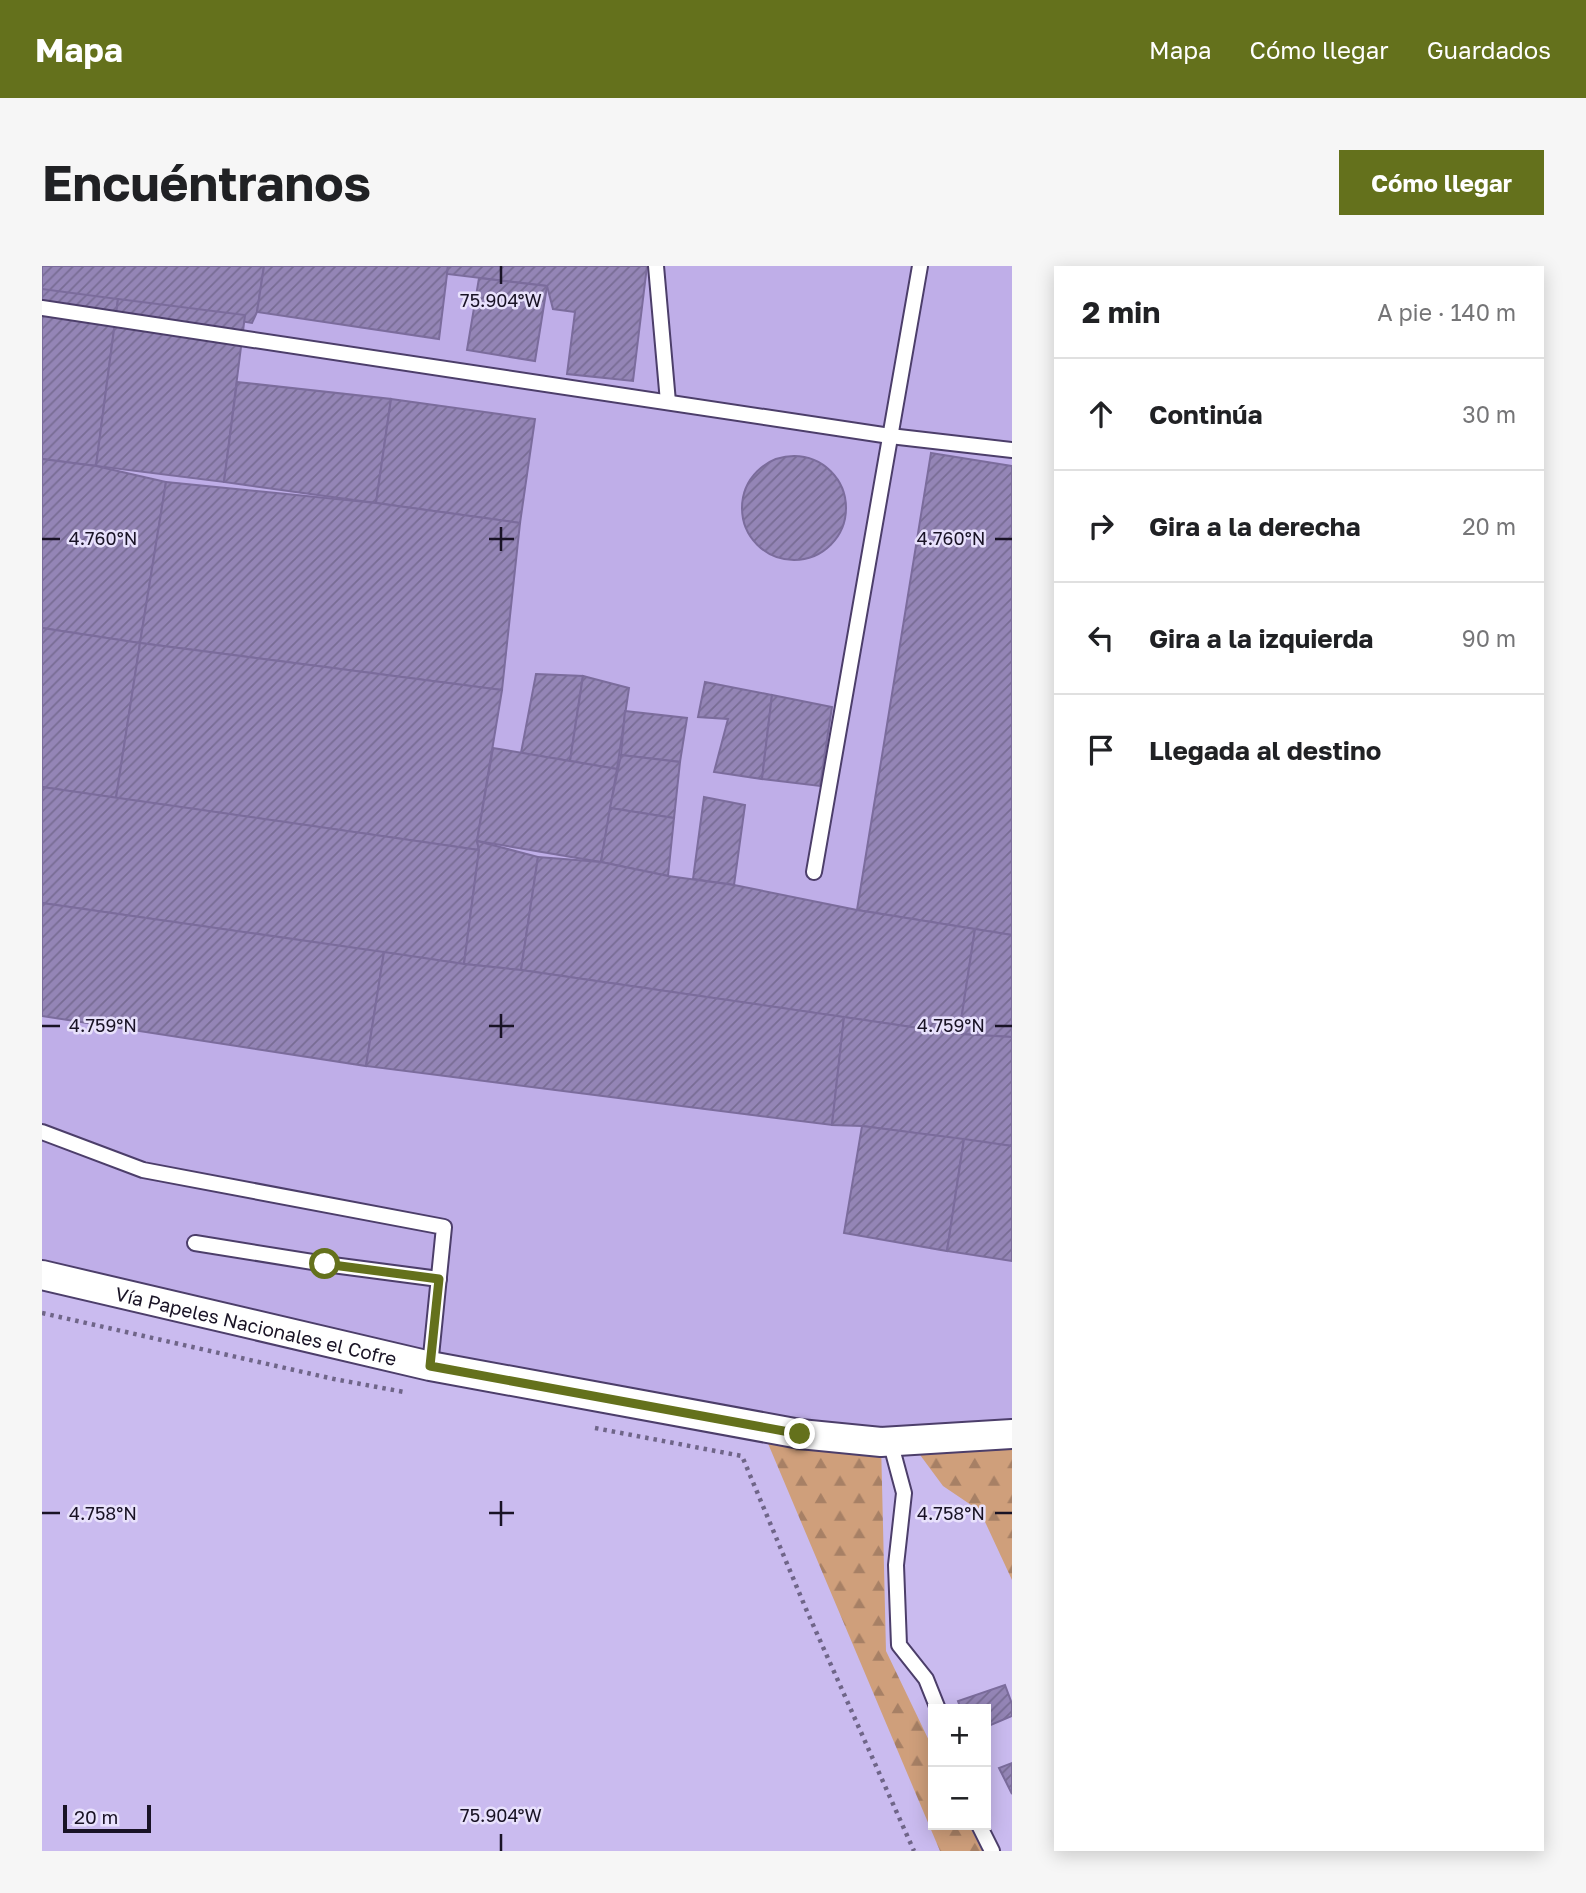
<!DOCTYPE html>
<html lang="es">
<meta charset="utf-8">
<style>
:root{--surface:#fff;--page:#f6f6f6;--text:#202124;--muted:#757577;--line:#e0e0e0;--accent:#64711c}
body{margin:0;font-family:"Golos Text",sans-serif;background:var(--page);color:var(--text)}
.controls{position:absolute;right:21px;bottom:21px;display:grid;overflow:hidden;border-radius:0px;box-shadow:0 4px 18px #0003}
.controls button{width:63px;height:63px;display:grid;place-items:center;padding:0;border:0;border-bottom:2px solid var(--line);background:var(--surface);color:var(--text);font:35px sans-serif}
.scale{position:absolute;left:21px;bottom:18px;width:88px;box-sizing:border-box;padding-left:7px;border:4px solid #191325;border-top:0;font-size:19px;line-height:24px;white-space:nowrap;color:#191325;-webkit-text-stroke:5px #e8e1fc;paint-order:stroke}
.stop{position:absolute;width:21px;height:21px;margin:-16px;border:5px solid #64711c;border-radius:50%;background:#fff}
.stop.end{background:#64711c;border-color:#fff;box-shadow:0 2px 7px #0008}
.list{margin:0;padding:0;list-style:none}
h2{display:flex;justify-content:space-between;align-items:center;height:91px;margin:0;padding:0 28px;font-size:30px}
h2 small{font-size:23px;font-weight:400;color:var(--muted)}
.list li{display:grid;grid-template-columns:46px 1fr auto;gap:21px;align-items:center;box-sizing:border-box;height:112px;padding:0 28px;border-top:2px solid var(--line)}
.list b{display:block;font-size:26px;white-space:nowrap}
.list em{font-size:23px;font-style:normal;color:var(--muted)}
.icon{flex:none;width:38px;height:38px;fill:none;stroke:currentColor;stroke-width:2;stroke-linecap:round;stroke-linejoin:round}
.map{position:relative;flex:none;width:970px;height:1585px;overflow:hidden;border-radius:0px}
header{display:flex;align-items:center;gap:42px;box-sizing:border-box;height:98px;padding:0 35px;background:var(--accent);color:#fff}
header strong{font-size:33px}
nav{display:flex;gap:38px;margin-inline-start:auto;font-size:24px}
.intro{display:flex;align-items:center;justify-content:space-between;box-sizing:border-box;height:168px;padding:0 42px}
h1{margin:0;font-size:49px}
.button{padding:18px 32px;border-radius:0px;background:var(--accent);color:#fff;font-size:24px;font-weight:700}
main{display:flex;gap:42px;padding:0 42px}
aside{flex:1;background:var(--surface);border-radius:0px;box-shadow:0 4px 18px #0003}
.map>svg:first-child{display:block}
.built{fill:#bfaee8}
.forest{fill:url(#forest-firs)}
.building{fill:url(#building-hatch);stroke:#7b6c9c;stroke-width:2}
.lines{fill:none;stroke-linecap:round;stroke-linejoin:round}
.service-casing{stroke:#4c3e6a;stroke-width:18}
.minor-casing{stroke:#4c3e6a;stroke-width:32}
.path{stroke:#6f6588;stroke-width:4.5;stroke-dasharray:3.5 5;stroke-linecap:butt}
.service{stroke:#fff;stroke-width:14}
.minor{stroke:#fff;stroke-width:28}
.route{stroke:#64711c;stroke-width:9}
.ticks{fill:none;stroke:#191325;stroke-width:2.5}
.labels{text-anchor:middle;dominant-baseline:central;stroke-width:5;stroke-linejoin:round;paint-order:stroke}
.street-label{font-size:19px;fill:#191325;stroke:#e8e1fc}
.ticks-label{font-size:18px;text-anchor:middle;fill:#191325;stroke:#e8e1fc;stroke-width:5;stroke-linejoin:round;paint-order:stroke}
</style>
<header>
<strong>Mapa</strong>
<nav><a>Mapa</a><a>Cómo llegar</a><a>Guardados</a></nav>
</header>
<div class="intro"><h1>Encuéntranos</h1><a class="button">Cómo llegar</a></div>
<main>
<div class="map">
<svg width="970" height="1585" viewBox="0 0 970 1585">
<defs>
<pattern id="forest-firs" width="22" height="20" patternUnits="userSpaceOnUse" patternTransform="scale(1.75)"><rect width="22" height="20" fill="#cf9f7b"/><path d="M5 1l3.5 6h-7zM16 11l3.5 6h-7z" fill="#a78065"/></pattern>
<pattern id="building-hatch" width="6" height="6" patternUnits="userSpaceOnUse" patternTransform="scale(1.75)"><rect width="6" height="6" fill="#9485b6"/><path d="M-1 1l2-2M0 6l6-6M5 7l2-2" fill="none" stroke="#786c94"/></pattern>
</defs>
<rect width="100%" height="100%" fill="#cabbef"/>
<!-- built -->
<path class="built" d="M0 0H970V1168L839 1176 0 1009Z"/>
<!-- forest -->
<g class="forest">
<path d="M719 1161 839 1176 844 1385 891 1483V1559H927L940 1585H898Z"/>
<path d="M970 1168V1314L938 1245 901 1220 867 1174Z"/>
</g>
<!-- building -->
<g class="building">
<path d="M0 0H222L215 46 210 57 0 24Z"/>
<path d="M222 0H406L397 73 215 46Z"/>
<path d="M406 0H605L591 115 525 108 533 46 511 43 505 20 405 8Z"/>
<path d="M437 12 505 20 493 95 425 84Z"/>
<path d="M0 23 76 33 54 200 0 193Z"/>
<path d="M76 33 203 49 182 216 54 200Z"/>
<path d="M195 116 349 133 334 237 182 216Z"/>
<path d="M349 133 493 153 478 257 334 237Z"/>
<path d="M889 187 970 200V669L815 644Z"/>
<circle cx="752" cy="242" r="52"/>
<path d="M0 193 54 200 124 216 98 377 0 362Z"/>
<path d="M124 216 334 237 478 257 460 424 98 377Z"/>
<path d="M0 362 98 377 74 532 0 521Z"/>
<path d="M98 377 460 424 435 575 437 584 74 532Z"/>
<path d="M494 408 541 410 528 495 479 487Z"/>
<path d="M541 410 587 422 575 503 528 495Z"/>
<path d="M663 416 730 429 720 513 672 506 686 453 656 451Z"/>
<path d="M730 429 790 441 778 520 720 513Z"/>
<path d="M583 445 645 452 638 496 579 489Z"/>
<path d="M451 482 575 503 559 596 435 575Z"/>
<path d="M579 489 638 496 632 552 568 542Z"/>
<path d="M0 521 437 584 422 698 0 637Z"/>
<path d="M662 531 703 539 692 619 651 613Z"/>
<path d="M568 542 632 552 626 610 559 596Z"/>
<path d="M435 575 496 591 479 704 422 698 437 584Z"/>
<path d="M496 591 559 596 626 610 692 619 815 644 933 663 917 768 479 704Z"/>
<path d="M0 637 342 686 324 800 0 750Z"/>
<path d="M933 663 970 669V771L917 768Z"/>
<path d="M342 686 422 698 479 704 802 751 790 859 324 800Z"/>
<path d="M802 751 917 768 970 771V880L820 860 790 859Z"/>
<path d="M820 860 922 873 905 985 802 967Z"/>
<path d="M922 873 970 880V995L905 985Z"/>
<path d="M963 1419 970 1438V1450L944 1461V1443H919L916 1435Z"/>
<path d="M970 1497V1528L957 1502Z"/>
</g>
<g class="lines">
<defs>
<g id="service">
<path d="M614 0 626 136"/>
<path d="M0 42 848 170 970 184"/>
<path d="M772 606 878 0"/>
<path d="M0 866 101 904 402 961 388 1100"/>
<path d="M153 977 283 998 397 1013"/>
<path d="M848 1175 862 1227 854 1299 857 1379 884 1413 896 1443"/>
<path d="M937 1559 950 1585"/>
</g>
<g id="minor">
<path id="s1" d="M0 1009 388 1100 758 1168 839 1176 970 1168"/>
</g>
</defs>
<!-- service casing -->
<use href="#service" class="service-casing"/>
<!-- minor casing -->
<use href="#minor" class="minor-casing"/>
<!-- path -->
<g class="path">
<path d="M0 1047 292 1113 362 1126"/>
<path d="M553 1162 700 1190 764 1343 872 1585"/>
</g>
<!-- service -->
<use href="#service" class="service"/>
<!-- minor -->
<use href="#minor" class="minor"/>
</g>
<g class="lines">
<!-- route -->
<path class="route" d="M283 998 397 1013 388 1100 758 1168"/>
</g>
<!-- ticks -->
<path class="ticks" d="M459 0V18M459 261V285M0 273H18M447 273H472M953 273H970M459 748V772M0 760H18M447 760H472M953 760H970M459 1235V1260M0 1247H18M447 1247H472M953 1247H970M459 1568V1585"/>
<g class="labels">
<!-- street labels -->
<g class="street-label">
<text stroke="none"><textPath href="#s1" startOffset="220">Vía Papeles Nacionales el Cofre</textPath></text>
</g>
</g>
<g class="ticks-label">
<text x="459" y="41">75.904°W</text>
<text x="61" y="279">4.760°N</text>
<text x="909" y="279">4.760°N</text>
<text x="61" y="766">4.759°N</text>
<text x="909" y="766">4.759°N</text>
<text x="61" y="1254">4.758°N</text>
<text x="909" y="1254">4.758°N</text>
<text x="459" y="1556">75.904°W</text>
</g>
</svg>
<div class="controls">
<button>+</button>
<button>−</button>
</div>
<div class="scale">20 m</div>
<div class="stop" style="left:283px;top:998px"></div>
<div class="stop end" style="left:758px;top:1168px"></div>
</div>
<aside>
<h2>2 min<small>A pie · 140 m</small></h2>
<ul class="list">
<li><svg class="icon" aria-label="ahead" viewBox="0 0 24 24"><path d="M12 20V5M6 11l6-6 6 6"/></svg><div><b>Continúa</b></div><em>30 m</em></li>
<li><svg class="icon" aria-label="right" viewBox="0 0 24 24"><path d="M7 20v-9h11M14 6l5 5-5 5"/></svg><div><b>Gira a la derecha</b></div><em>20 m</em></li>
<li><svg class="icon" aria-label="left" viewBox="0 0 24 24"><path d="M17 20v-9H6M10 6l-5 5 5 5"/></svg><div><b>Gira a la izquierda</b></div><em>90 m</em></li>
<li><svg class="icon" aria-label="arrive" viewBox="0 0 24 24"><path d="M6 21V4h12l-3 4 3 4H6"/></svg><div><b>Llegada al destino</b></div></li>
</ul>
</aside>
</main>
